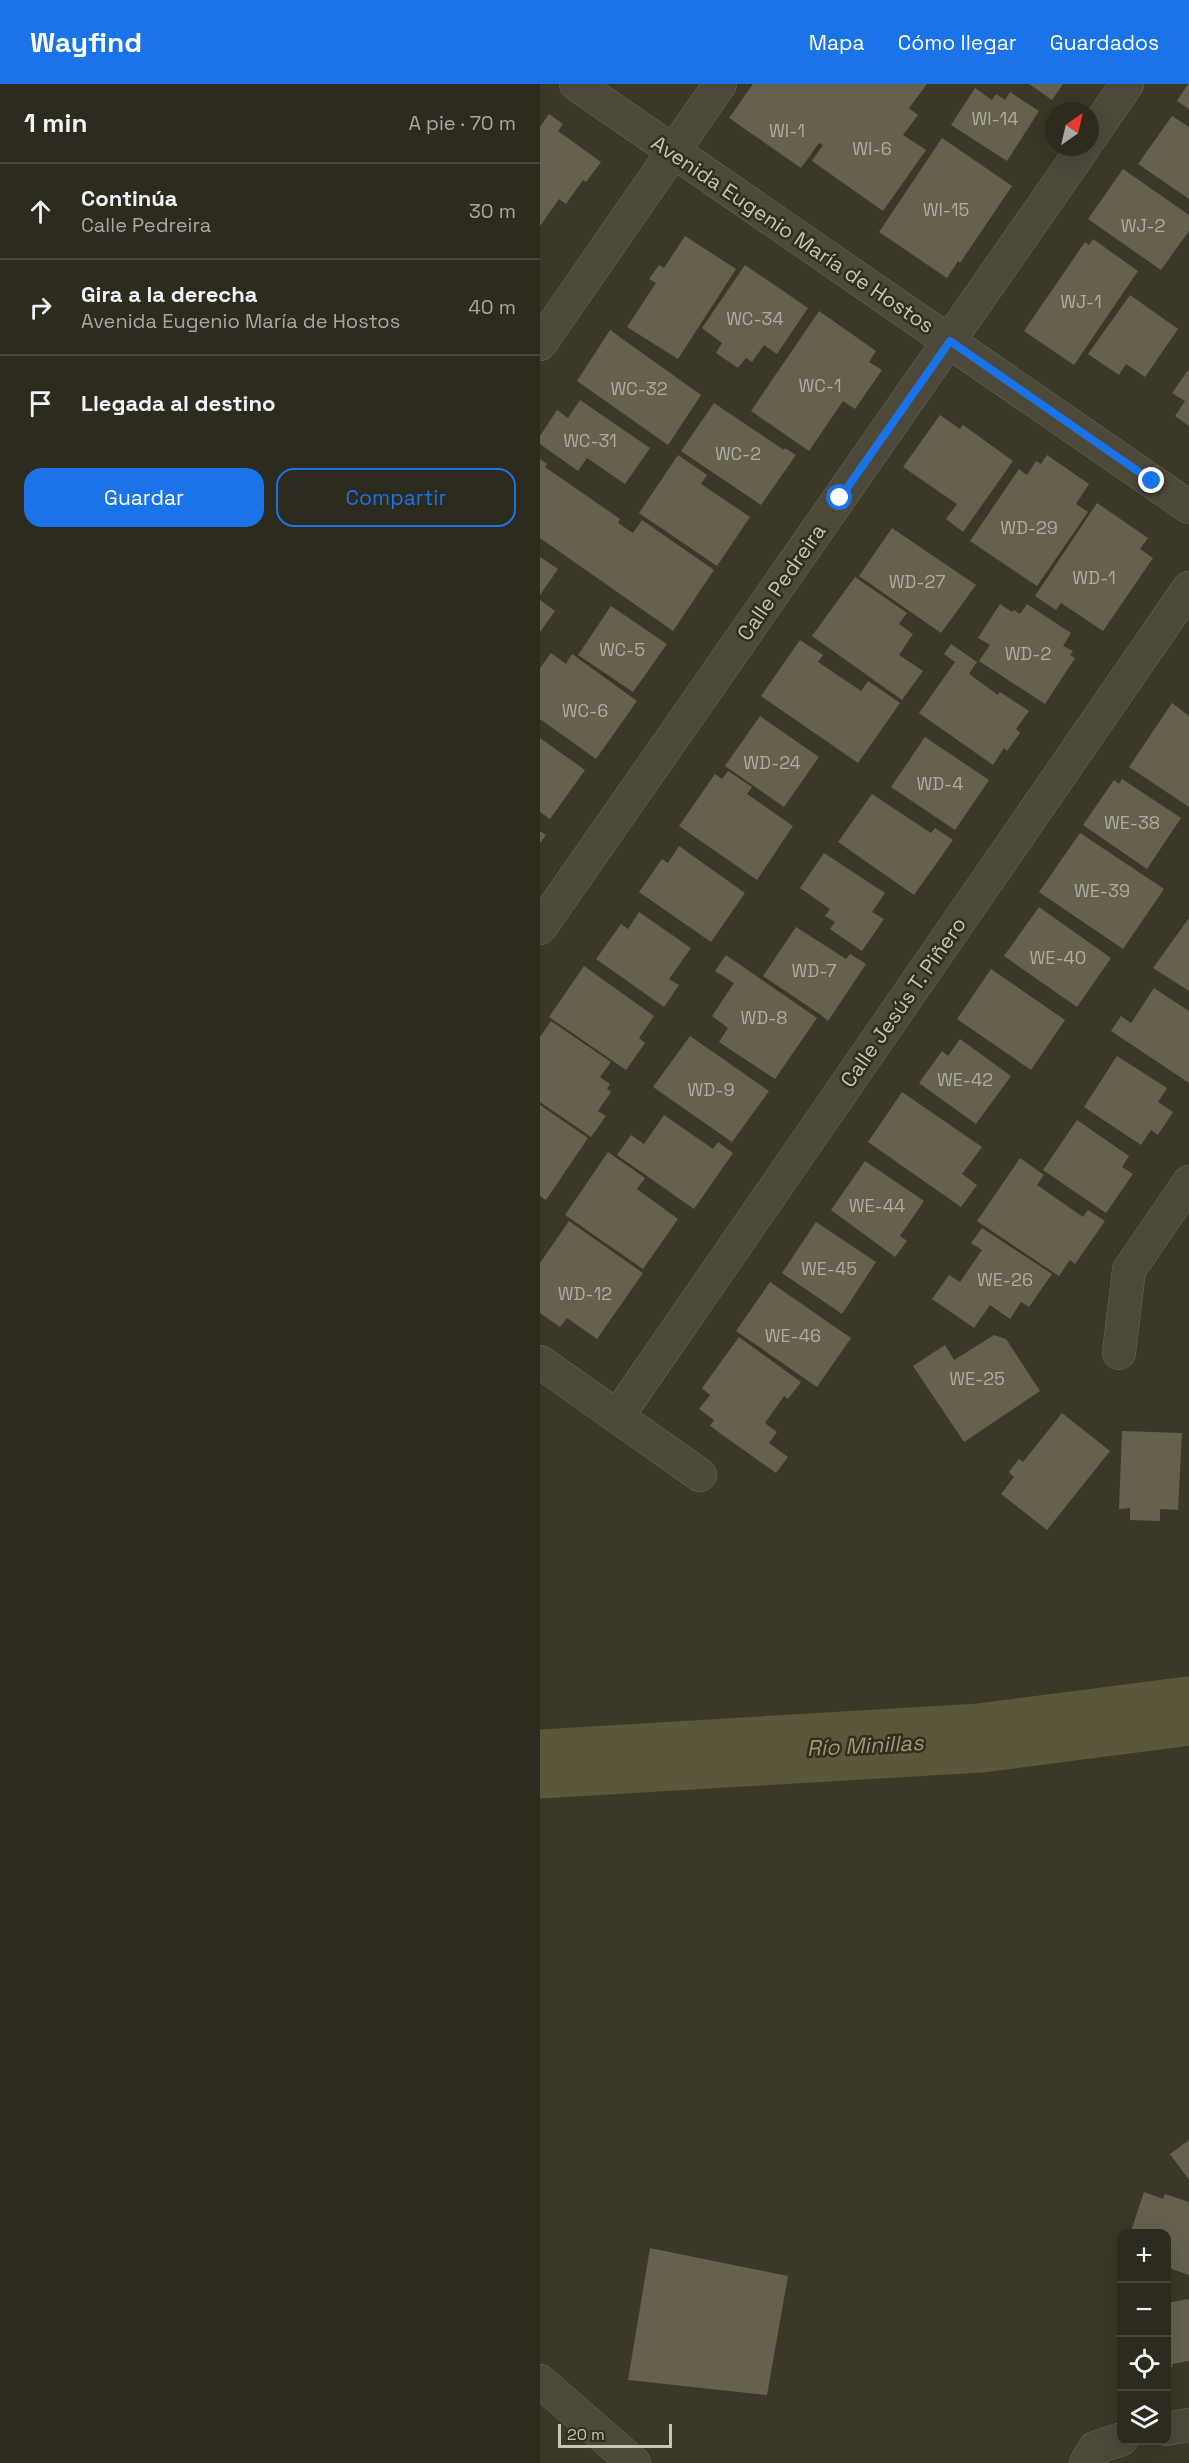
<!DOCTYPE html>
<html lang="es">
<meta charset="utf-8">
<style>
:root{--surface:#2d2a1e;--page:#39362b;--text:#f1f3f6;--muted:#a7a7a4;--line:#48463c;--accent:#1a73e8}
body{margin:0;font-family:"Space Grotesk",sans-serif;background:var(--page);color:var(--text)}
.controls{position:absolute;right:18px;bottom:18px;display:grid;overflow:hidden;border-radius:12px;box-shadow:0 6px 24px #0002}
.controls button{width:54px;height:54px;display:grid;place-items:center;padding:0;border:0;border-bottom:2px solid var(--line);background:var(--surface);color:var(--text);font:30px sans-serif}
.compass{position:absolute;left:505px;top:18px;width:54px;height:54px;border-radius:50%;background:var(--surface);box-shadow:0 6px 24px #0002;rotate:34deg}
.scale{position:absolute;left:18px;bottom:15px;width:114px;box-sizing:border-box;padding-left:6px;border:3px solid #c7c5b7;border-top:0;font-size:16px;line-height:21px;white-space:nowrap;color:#c7c5b7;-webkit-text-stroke:4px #312e20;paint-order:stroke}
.stop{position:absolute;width:18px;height:18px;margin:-14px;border:4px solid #1a73e8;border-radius:50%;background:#fff}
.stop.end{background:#1a73e8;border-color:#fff;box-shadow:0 2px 6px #0008}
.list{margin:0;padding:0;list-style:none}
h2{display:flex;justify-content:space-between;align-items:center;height:78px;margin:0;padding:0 24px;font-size:26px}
h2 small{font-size:20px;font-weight:400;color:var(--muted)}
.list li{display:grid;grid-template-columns:39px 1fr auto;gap:18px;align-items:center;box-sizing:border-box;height:96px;padding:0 24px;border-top:2px solid var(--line)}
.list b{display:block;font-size:22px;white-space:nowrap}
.list p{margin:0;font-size:20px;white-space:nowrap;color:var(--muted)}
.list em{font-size:20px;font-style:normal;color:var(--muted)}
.actions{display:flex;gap:12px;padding:18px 24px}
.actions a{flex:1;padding:14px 0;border:2px solid var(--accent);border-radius:18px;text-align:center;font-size:21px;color:var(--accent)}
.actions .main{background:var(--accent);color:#fff}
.icon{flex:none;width:33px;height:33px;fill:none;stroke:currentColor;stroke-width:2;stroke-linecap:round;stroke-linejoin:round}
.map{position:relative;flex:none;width:649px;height:2379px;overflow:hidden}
header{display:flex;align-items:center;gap:36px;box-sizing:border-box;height:84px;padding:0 30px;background:var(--accent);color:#fff}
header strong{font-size:28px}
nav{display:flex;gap:33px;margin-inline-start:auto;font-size:21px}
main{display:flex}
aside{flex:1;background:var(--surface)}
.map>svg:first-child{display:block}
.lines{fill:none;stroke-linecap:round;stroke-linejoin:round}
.river{stroke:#5c563a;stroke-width:69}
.building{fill:#65614e}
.minor-casing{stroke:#6a6759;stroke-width:34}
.minor{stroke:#4c493b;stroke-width:33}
.route{stroke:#1a73e8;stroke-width:8}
.labels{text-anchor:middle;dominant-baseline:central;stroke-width:5;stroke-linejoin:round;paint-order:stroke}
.number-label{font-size:18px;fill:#aeac9d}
.street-label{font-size:21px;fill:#c7c5b7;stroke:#312e20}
.water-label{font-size:22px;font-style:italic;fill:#a19975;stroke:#312e20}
</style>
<header>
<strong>Wayfind</strong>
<nav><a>Mapa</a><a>Cómo llegar</a><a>Guardados</a></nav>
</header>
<main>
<aside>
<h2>1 min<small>A pie · 70 m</small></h2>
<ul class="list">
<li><svg class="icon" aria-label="ahead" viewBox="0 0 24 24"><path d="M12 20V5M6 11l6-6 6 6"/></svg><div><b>Continúa</b><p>Calle Pedreira</p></div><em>30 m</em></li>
<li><svg class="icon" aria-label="right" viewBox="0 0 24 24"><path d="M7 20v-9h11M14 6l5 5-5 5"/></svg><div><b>Gira a la derecha</b><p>Avenida Eugenio María de Hostos</p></div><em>40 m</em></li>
<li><svg class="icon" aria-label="arrive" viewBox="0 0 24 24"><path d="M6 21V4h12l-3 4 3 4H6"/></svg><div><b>Llegada al destino</b></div></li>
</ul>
<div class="actions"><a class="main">Guardar</a><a>Compartir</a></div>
</aside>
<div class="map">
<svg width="649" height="2379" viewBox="0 0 649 2379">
<rect width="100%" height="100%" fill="#3c3828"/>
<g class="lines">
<!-- river -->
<path class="river" d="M0 1680 440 1654 649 1627"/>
</g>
<!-- building -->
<g class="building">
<path d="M213 0H387L369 24 378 31 363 51 386 66 343 127 272 77 283 61 279 59 261 84 189 34Z"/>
<path d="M489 0H523L512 16Z"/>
<path d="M648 0H649V25L637 17Z"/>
<path d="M435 4 452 16 456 10 465 16 470 8 499 27 467 77 411 41Z"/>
<path d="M9 30 23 40 18 47 61 78 46 98 43 96 26 120 19 115 0 142V43Z"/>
<path d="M632 32 649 43V115L598 80Z"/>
<path d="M402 54 472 102 420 179 418 177 407 194 339 148Z"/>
<path d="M583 85 649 131V147L621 186 548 135Z"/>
<path d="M145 152 196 185 138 275 87 243 116 199 109 195 119 181 124 184Z"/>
<path d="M553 155 598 187 534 281 484 247 545 158 549 161Z"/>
<path d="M205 181 268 224 237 270 224 261 212 278 206 274 198 284 176 269 182 259 162 244Z"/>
<path d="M590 211 638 245 605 293 586 280 579 291 548 270Z"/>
<path d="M279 227 336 267 329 278 342 286 315 325 303 317 269 367 211 327Z"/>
<path d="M70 246 161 311 128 361 37 297Z"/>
<path d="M649 285V342L635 332 645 317 632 309Z"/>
<path d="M40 316 110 364 85 400 47 374 38 387 0 360V352L17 326 28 334Z"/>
<path d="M174 319 244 366 245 364 256 371 221 421 141 367Z"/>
<path d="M400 331 420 345 423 341 473 377 423 448 406 435 417 420 363 383Z"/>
<path d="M138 371 167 391 161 400 210 433 177 482 99 429Z"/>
<path d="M507 371 549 400 536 420 548 428 497 502 430 457 479 385 487 391 496 377 501 380Z"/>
<path d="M0 375 7 380 5 383 80 435 78 439 93 449 102 436 174 486 133 547 0 454Z"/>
<path d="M557 419 608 454 600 465 613 474 563 547 521 519 516 526 495 512Z"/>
<path d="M352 444 436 501 401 549 319 492Z"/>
<path d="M0 473 18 485 0 511Z"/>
<path d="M315 493 367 529 359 540 373 550 359 571 383 587 362 616 272 552Z"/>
<path d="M0 516 15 527 0 548Z"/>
<path d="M460 520 472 528 474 526 480 530 487 520 531 549 523 562 533 567 530 571 535 574 505 620 439 577 450 561 438 554Z"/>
<path d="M71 522 127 560 93 608 38 571Z"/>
<path d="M260 556 283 571 278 578 321 607 328 597 360 619 318 679 221 612Z"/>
<path d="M411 560 437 578 429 590 458 611 460 608 489 627 476 645 480 649 467 667 464 664 453 681 379 629 415 578 404 570Z"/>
<path d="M11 569 26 580 32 570 97 617 56 675 0 635V584Z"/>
<path d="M632 619 649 632V723L589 683Z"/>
<path d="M220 632 279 673 244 723 185 682Z"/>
<path d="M385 653 449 696 415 746 351 703Z"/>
<path d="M0 654 45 686 10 735 0 728Z"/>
<path d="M188 687 212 703 207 710 253 742 217 796 139 742 175 690 182 695Z"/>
<path d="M582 695 641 734 607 785 543 741 574 696 579 700Z"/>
<path d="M332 710 391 749 395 744 413 756 374 811 298 758Z"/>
<path d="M0 747 6 751 0 759Z"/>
<path d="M540 749 624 805 583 865 499 808Z"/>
<path d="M139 762 205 809 171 858 99 808 122 775 128 779Z"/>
<path d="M284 769 345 809 332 828 344 835 322 867 290 845 295 838 285 832 290 825 260 804Z"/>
<path d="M499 823 571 874 537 923 464 872Z"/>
<path d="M99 828 151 864 129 895 139 901 124 923 56 875 81 840 88 845Z"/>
<path d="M649 834V907L613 884Z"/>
<path d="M256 843 306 875 310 870 326 880 288 937 281 931 223 892Z"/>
<path d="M186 871 277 934 235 995 179 958 188 944 172 932 194 899 175 887Z"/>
<path d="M44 882 114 932 99 954 105 959 86 986 9 933Z"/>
<path d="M451 885 525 936 491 986 417 935Z"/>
<path d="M614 904 649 927V999L571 947 581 932 591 939Z"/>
<path d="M11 937 71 978 60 993 70 1000 67 1005 71 1008 58 1027 66 1032 51 1053 0 1018V953Z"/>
<path d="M150 952 229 1007 192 1058 113 1003Z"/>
<path d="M420 955 471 992 436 1040 379 999 402 967 408 972Z"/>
<path d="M577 972 627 1004 618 1018 633 1028 618 1051 611 1046 601 1061 544 1023Z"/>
<path d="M362 1008 442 1063 422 1090 437 1101 421 1123 328 1058Z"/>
<path d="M0 1021 48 1054 6 1116 0 1112Z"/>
<path d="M124 1031 173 1065 178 1058 193 1069 154 1125 77 1071 91 1051 104 1060Z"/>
<path d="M537 1036 589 1072 582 1083 593 1090 566 1129 503 1086Z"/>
<path d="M68 1068 105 1094 97 1105 138 1135 103 1185 25 1131Z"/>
<path d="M480 1074 504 1091 497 1101 543 1133 548 1126 565 1137 535 1180 530 1176 519 1192 437 1137Z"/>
<path d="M325 1077 384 1117 360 1152 367 1157 355 1173 291 1126Z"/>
<path d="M29 1137 103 1189 57 1255 27 1234 20 1243 0 1229V1179Z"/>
<path d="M276 1138 336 1178 302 1230 242 1189Z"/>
<path d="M442 1144 512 1190 489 1223 481 1218 470 1235 450 1221 434 1244 392 1215 409 1191 420 1198 442 1166 431 1159Z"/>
<path d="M230 1198 311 1254 277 1303 196 1247Z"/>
<path d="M454 1251 466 1255 500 1307 424 1358 373 1282 405 1261 414 1276Z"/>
<path d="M199 1253 261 1298 248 1315 244 1312 225 1339 237 1348 229 1359 248 1373 236 1389 170 1342 174 1336 159 1325 170 1311 162 1304Z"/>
<path d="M522 1329 570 1367 507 1446 461 1410 474 1393 469 1388 479 1375 483 1378Z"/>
<path d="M582 1347 642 1349 638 1426 620 1425V1437L590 1436V1424L579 1425Z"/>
<path d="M649 2056V2096L630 2070Z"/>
<path d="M604 2108 623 2115 625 2110 649 2118V2191L626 2183V2150H590Z"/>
<path d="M110 2164 248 2192 227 2311 88 2296Z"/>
<path d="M649 2215V2277L632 2280 633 2283 626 2284V2219Z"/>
</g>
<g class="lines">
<defs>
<g id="minor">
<path d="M36 0 649 423"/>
<path d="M550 54 587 0"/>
<path d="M0 260 180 0"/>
<path d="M0 844 544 63"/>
<path d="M579 1269 589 1186 649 1098"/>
<path d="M0 1278 160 1391"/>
<path d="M77 1333 649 504"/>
<path d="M0 2297 94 2379"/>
<path d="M626 2345 649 2341"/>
<path d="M546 2379 555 2364 582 2355"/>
</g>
</defs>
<!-- minor casing -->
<use href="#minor" class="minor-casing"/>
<!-- minor -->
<use href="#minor" class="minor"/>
</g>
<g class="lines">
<!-- route -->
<path class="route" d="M300 414 410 257 612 397"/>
</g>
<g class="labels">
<!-- number labels -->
<g class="number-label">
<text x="455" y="34">WI-14</text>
<text x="247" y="46">WI-1</text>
<text x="332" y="64">WI-6</text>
<text x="406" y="125">WI-15</text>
<text x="603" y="141">WJ-2</text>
<text x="541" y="217">WJ-1</text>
<text x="215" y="234">WC-34</text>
<text x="280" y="301">WC-1</text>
<text x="99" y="304">WC-32</text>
<text x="50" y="356">WC-31</text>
<text x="198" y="369">WC-2</text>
<text x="489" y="443">WD-29</text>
<text x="554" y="493">WD-1</text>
<text x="377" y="497">WD-27</text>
<text x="82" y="565">WC-5</text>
<text x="488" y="569">WD-2</text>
<text x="45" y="626">WC-6</text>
<text x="232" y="678">WD-24</text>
<text x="400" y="699">WD-4</text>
<text x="592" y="738">WE-38</text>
<text x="562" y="806">WE-39</text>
<text x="518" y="873">WE-40</text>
<text x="274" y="886">WD-7</text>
<text x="224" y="933">WD-8</text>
<text x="425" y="995">WE-42</text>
<text x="171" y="1005">WD-9</text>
<text x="337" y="1121">WE-44</text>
<text x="289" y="1184">WE-45</text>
<text x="465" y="1195">WE-26</text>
<text x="45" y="1209">WD-12</text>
<text x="253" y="1251">WE-46</text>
<text x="437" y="1294">WE-25</text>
</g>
<!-- street labels -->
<g class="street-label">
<text transform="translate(253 150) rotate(34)">Avenida Eugenio María de Hostos</text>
<text transform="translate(241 498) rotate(-55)">Calle Pedreira</text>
<text transform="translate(363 918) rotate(-55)">Calle Jesús T. Piñero</text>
</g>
<!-- water labels -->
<g class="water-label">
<text transform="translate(325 1661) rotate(-3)">Río Minillas</text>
</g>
</g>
</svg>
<div class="controls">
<button>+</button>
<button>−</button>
<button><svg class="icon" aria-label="locate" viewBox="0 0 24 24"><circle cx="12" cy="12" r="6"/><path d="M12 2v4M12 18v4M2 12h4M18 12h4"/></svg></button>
<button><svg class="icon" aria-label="layers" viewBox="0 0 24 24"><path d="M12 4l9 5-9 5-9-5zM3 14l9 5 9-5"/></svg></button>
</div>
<svg class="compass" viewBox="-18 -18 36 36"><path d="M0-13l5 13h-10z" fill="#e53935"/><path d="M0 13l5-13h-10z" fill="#a7a7a4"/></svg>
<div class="scale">20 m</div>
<div class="stop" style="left:300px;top:414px"></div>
<div class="stop end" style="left:612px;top:397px"></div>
</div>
</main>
